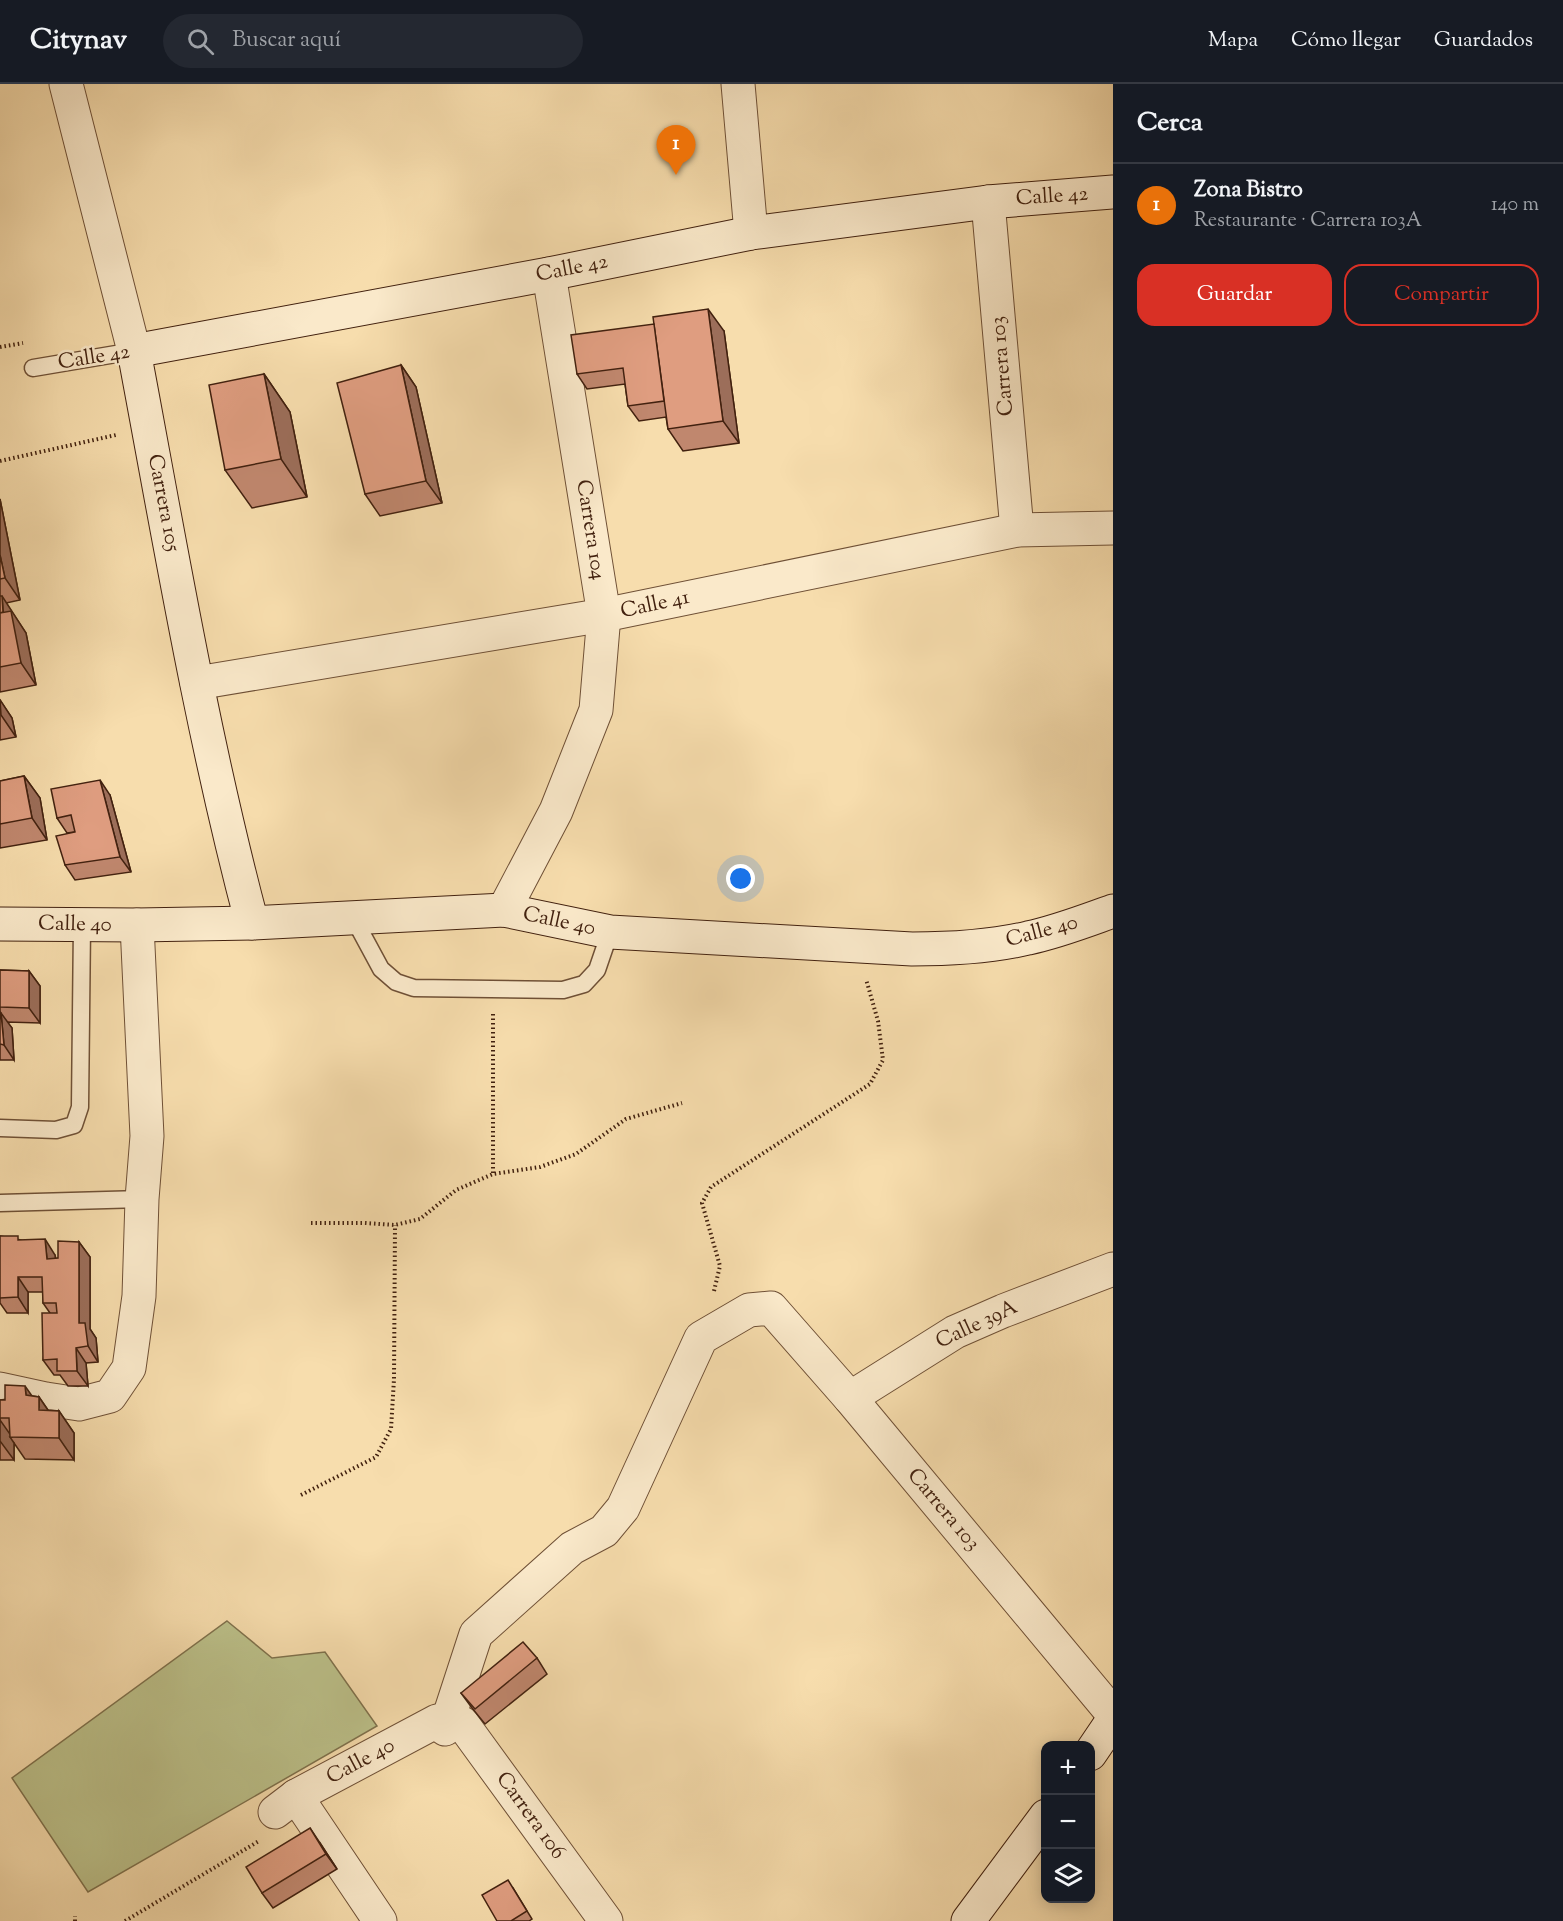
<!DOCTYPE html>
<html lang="es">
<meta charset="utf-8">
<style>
:root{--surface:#171b24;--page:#242831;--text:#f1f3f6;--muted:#9ea1a6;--line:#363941;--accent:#d93025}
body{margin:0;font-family:"Sorts Mill Goudy",serif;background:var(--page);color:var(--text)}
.controls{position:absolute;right:18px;bottom:18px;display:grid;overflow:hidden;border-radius:12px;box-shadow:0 3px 15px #0003}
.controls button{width:54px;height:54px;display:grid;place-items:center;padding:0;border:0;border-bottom:2px solid var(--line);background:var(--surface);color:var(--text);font:30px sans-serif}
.you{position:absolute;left:741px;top:795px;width:21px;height:21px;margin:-15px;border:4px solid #fff;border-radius:50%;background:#1a73e8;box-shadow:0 0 0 9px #1a73e833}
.badge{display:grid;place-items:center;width:39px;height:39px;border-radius:50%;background:var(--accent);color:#fff;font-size:20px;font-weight:700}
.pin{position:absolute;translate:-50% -50px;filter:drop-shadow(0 2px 3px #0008)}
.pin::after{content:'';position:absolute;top:32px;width:21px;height:18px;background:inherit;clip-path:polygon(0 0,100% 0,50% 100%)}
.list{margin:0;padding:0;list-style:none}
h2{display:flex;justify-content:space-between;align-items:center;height:78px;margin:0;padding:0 24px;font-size:26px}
h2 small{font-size:20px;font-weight:400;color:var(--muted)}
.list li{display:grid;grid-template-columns:39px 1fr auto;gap:18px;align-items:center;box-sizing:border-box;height:84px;padding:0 24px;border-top:2px solid var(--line)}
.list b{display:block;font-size:22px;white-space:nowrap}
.list p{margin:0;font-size:20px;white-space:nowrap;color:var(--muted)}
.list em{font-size:20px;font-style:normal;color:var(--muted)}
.actions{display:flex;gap:12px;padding:18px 24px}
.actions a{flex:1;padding:14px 0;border:2px solid var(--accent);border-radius:18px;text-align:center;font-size:21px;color:var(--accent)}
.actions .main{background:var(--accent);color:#fff}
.icon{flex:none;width:33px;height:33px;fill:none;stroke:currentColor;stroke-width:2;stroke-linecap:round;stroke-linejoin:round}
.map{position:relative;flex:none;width:1113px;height:1837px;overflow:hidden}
header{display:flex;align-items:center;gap:36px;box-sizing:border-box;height:84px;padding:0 30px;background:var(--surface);border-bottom:2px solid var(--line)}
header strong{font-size:28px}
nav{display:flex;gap:33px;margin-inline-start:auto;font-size:21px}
.search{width:420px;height:54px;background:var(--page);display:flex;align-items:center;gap:15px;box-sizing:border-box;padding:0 21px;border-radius:33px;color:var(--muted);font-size:22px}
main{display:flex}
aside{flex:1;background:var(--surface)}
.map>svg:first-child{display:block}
.green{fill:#bcc18a;stroke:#7f714c;stroke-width:1.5}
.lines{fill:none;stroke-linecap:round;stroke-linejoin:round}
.lane-casing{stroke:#6f5036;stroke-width:19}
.street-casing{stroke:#6f5036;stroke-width:35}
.secondary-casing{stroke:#42210f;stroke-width:35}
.path{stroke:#42210f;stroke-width:4;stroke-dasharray:1.5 3;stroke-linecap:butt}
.lane{stroke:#fae9ca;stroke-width:16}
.street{stroke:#fae9ca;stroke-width:33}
.secondary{stroke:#fae9ca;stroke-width:33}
.wall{fill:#c0876e;stroke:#42210f;stroke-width:1.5}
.shaded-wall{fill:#9c6e5a;stroke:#42210f;stroke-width:1.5}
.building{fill:#df9d80;stroke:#42210f;stroke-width:1.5}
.labels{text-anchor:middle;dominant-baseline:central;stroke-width:5;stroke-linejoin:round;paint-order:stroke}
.street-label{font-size:21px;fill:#42210f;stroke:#fae9ca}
</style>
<header>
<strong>Citynav</strong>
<div class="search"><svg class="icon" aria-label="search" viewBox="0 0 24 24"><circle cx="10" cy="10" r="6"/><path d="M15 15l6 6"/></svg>Buscar aquí</div>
<nav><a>Mapa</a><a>Cómo llegar</a><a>Guardados</a></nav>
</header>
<main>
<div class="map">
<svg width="1113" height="1837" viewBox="0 0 1113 1837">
<rect width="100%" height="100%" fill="#f7ddad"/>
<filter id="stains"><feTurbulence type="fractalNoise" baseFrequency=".00333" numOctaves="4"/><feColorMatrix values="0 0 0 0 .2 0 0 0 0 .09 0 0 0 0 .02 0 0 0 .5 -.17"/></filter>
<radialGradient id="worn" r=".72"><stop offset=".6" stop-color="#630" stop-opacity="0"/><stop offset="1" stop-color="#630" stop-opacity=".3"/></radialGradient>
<!-- green -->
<path class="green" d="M227 1537 272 1574 325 1568 377 1642 88 1808 12 1694Z"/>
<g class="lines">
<defs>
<g id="lane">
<path d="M33 284 134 267"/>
<path d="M354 835 381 885 396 898 414 904 563 906 584 900 597 886 610 848"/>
<path d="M0 1044 56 1046 74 1041 80 1023 82 841"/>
<path d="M0 1119 142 1115"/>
</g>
<g id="street">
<path d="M66 0 134 267"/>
<path d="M738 0 751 149"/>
<path d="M988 118 1017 446"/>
<path d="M197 599 604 531 1017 446 1113 444"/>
<path d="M504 826 556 727 596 626 604 531 549 190"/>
<path d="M0 1305 46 1315 79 1320 110 1312 129 1284 139 1212 142 1115 147 1052 137 841"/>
<path d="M850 1314 955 1248 1003 1227 1113 1185"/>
<path d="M445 1645 476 1550 572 1464 604 1447 623 1424 701 1254 749 1226 771 1224 850 1314 1113 1630"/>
<path d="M296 1712 380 1837"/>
<path d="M275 1728 296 1712 437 1637 450 1634 462 1639 606 1837"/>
</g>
<g id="secondary">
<path d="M252 839C202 651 170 459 134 267L549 190 751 149 988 118 1113 108"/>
<path d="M0 840 137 841 252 839 504 826 610 848 912 865C951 865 990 863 1028 854 1057 848 1085 837 1113 827"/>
<path d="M1090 1670 1113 1636"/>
<path d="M968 1837 1046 1732"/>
</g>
</defs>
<!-- lane casing -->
<use href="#lane" class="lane-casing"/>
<!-- street casing -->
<use href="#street" class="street-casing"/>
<!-- secondary casing -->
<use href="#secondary" class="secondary-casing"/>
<!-- path -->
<g class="path">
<path d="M0 263 23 259"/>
<path d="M0 377 116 351"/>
<path d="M493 930V1090"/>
<path d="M311 1139H365L395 1141 420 1135 456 1106 493 1090 540 1083 576 1070 626 1035 682 1019"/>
<path d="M714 1207 720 1182 702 1119 711 1103 870 1000 883 976 878 937 866 895"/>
<path d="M301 1411 376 1373 391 1345 394 1295 395 1141"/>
<path d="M75 1837V1832"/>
<path d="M125 1837 259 1757"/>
</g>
<!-- lane -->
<use href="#lane" class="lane"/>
<!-- street -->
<use href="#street" class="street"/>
<!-- secondary -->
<use href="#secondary" class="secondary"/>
</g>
<!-- wall -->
<g class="wall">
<path d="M724 247 739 359 683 367 668 345 666 333 639 337 628 322 625 300 587 305 577 290Z"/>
<path d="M401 281 416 303 442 419 380 432 365 410Z"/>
<path d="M264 290 290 328 307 413 252 424 225 386Z"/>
<path d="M0 415 20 516 6 519 26 549 36 601 0 608Z"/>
<path d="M0 616 12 634 16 653 0 656Z"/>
<path d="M24 692 40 714 47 756 0 764V697Z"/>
<path d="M110 711 131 788 75 796 65 781 75 748 67 749 57 734Z"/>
<path d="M0 886 29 887 40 902V939L7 938 12 944 14 976H0Z"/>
<path d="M0 1152 21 1156 55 1171 56 1175 58 1174 79 1158 90 1173V1245L96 1254 98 1278 86 1279 88 1302H68L60 1291H54L43 1276 50 1229 43 1219V1208H28V1229H7L0 1219Z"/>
<path d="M32 1312 39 1313 48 1326 59 1327 74 1349V1376L25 1375 14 1359V1376H0V1316Z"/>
<path d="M537 1574 547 1590 485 1640 472 1624 461 1609Z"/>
<path d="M320 1759 337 1785 273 1824 262 1809Z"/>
<path d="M513 1804 532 1835 529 1837H497Z"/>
</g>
<!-- shaded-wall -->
<g class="shaded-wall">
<path d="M708 225 724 247 739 359 723 337Z"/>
<path d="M401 281 416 303 442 419 426 397Z"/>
<path d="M264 290 290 328 307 413 281 375Z"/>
<path d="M0 415 20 516 5 494 0 471Z"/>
<path d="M2 512 26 549 36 601 21 579 4 537Z"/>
<path d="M0 616 12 634 16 653 1 631Z"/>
<path d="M24 692 40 714 47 756 32 734Z"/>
<path d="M100 696 110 711 131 788 120 773Z"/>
<path d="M29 887 40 902V939L29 924Z"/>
<path d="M1 929 12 944 14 976 4 961Z"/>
<path d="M45 1155 55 1171 57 1191 47 1175Z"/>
<path d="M79 1158 90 1173V1245L96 1254 98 1278 88 1262 79 1239Z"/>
<path d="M18 1193 28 1208V1229L18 1213Z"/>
<path d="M76 1264 86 1279 88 1302 77 1287Z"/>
<path d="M25 1302 39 1322V1313L54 1335 55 1348 26 1311Z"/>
<path d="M59 1327 74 1349V1376L59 1354Z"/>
<path d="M0 1336 12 1353H10L14 1359V1376L0 1357Z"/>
<path d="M310 1744 320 1759 337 1785 326 1770Z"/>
</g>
<!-- building -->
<g class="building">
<path d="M708 225 723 337 668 345 653 233Z"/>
<path d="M654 240 664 317 628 322 623 284 577 290 571 251Z"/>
<path d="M401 281 426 397 365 410 337 299Z"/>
<path d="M264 290 281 375 225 386 209 301Z"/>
<path d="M0 471 5 494 0 495Z"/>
<path d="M0 512H2L3 528 0 529Z"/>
<path d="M11 527 21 579 0 583V529Z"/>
<path d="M24 692 32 734 0 740V697Z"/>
<path d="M100 696 120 773 65 781 56 752 75 748 71 731 57 734 51 705Z"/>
<path d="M0 886 29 887V924L0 923Z"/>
<path d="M0 929H1L4 961 0 960Z"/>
<path d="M0 1152H18V1156L45 1155 47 1175 58 1174V1157L79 1158V1239H85L88 1262 76 1264 77 1287H57V1275L43 1276 42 1229H57L56 1219H43L42 1193H18V1213L0 1214Z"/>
<path d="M5 1301 25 1302 26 1311 39 1313V1326L59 1327V1354L10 1353 9 1334H0V1316H5Z"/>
<path d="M523 1558 537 1574 475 1625 461 1609Z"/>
<path d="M310 1744 326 1770 262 1809 246 1783Z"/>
<path d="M508 1796 527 1827 511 1837H497L482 1811Z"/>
</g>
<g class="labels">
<!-- street labels -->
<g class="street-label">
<text transform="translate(1052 113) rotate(-4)">Calle 42</text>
<text transform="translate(572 185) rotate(-11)">Calle 42</text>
<text transform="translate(94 274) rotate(-9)">Calle 42</text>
<text transform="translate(1003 282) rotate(-95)">Carrera 103</text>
<text transform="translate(163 419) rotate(79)">Carrera 105</text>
<text transform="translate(590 446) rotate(81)">Carrera 104</text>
<text transform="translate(655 521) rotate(-12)">Calle 41</text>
<text transform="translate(559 838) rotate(12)">Calle 40</text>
<text transform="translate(75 841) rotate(1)">Calle 40</text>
<text transform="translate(1042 848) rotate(-15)">Calle 40</text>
<text transform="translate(977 1241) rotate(-25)">Calle 39A</text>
<text transform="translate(943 1426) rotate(50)">Carrera 103</text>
<text transform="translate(361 1678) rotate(-28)">Calle 40</text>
<text transform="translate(530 1732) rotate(54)">Carrera 106</text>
</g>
</g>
<rect width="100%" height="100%" filter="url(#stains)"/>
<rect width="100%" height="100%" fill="url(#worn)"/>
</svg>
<div class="controls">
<button>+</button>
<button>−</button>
<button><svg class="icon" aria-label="layers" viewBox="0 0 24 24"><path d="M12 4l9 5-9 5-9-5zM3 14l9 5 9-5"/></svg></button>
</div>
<div class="you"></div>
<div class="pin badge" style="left:676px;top:91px;background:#e8710a">1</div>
</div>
<aside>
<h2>Cerca<small></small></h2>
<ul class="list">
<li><span class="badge" style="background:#e8710a">1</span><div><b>Zona Bistro</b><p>Restaurante · Carrera 103A</p></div><em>140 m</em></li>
</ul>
<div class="actions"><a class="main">Guardar</a><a>Compartir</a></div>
</aside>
</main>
